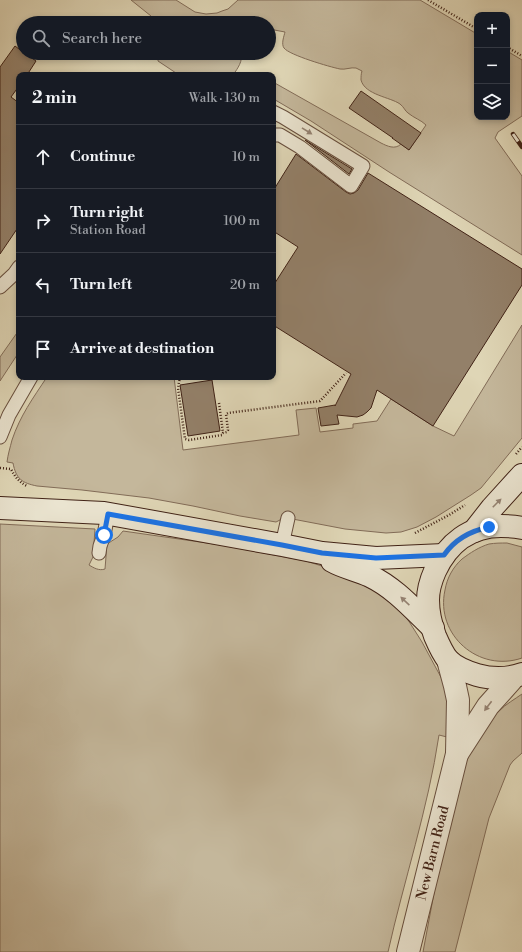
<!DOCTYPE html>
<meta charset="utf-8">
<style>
:root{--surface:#171b24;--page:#20242c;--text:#f1f3f6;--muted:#9ea1a6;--line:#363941}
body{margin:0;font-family:"Libre Bodoni",serif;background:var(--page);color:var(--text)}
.controls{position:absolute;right:12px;top:12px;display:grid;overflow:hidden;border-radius:8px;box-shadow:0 2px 6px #0003}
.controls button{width:36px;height:36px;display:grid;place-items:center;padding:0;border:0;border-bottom:1px solid var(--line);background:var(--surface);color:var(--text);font:20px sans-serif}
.stop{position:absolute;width:12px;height:12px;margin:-9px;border:3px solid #1a73e8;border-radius:50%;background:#fff}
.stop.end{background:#1a73e8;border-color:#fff;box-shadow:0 1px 4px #0008}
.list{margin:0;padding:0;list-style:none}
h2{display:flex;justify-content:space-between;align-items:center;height:52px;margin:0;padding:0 16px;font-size:17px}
h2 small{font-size:13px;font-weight:400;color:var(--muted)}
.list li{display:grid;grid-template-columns:26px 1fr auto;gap:12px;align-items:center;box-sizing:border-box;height:64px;padding:0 16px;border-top:1px solid var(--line)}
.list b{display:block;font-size:15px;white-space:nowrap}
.list p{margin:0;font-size:13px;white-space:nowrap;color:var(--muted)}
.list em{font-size:13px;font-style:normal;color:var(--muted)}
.icon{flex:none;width:22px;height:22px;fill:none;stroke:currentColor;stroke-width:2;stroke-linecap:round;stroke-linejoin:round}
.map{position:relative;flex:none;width:522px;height:952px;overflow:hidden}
.search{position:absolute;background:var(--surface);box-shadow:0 2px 6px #0003;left:16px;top:16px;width:260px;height:44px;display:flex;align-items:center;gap:10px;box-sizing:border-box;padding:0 14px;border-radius:22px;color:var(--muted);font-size:15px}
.panel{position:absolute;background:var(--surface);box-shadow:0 2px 6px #0003;left:16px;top:72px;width:260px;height:308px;border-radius:8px}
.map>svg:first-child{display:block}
.green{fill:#c4b79b;stroke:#826c58}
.building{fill:#938069;stroke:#402216}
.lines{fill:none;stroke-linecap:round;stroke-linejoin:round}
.service-casing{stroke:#684f3e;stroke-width:15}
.tertiary-casing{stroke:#684f3e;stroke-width:24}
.secondary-casing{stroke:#402216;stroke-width:24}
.path{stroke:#402216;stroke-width:2.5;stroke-dasharray:1 2;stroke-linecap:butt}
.service{stroke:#eae4d0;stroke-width:13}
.tertiary{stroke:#eae4d0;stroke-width:22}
.secondary{stroke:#eae4d0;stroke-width:22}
.rail-casing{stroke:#402216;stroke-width:4.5}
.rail{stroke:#eae4d0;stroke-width:3;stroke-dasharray:9;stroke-linecap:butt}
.oneway{fill:#958373}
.route{stroke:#1a73e8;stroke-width:5}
.labels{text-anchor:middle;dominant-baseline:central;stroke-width:4;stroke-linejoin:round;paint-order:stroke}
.street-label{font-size:14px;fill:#402216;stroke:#eae4d0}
</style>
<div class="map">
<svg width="522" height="952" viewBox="0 0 522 952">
<rect width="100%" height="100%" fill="#dfd6b6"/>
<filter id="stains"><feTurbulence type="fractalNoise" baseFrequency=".005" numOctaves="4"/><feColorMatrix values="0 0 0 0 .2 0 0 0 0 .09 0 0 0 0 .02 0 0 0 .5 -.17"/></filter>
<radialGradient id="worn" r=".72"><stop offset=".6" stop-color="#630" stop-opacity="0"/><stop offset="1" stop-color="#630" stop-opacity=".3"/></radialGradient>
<!-- green -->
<g class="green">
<path d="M131 0H176L195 12 206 14 217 13 222 11 228 9 238 0H420L477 34V117H507V51L522 60V116L498 132 495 138 522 176V255L389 172 311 121 277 101 273 99V82L381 143C387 146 395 150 401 144L409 150 426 125C421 120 414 118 408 113 405 111 404 107 400 104 390 97 365 95 361 80 361 77 361 74 362 71 360 70 358 69 356 68 351 67 345 70 340 69 330 67 289 55 284 48 281 44 284 36 285 32L269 29V23H154L151 16Z"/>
<path d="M158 53H241C243 61 238 68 233 75H176V73L158 61Z"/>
<path d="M522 325V438L481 488 471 495 436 517 417 527 401 532 386 533 345 529 282 517 280 520 276 522 240 516 193 506 149 498 82 490 37 486C22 483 16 479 13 463L7 462C8 454 10 448 12 440 20 416 33 398 47 377H174L183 450 299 435 296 410 316 408 320 432 353 428V424L377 421 391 399 433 426 454 436Z"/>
<path d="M19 330V352L0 381V357Z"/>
<path d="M0 524 95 529 93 557 89 565C94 568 99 571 105 569L107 544 118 537 123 531 221 545 306 561 325 567 386 596 401 610 410 623 422 642 443 681 447 692V737L439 735C428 809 404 880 388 952H0Z"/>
<path d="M507 543 522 547V658C479 673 435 635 445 590 447 578 453 567 462 559 470 553 479 547 489 544 495 543 501 543 507 543Z"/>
<path d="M522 694V753L513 761 510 765 489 818 455 952H423L437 877 464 766C471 749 485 723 499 711 506 704 515 699 522 694Z"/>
</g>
<!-- building -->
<g class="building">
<path d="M15 46 23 52V53H25L36 61 27 75H19V86L11 97 19 103V226L0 254V67Z"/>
<path d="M361 91 421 133 409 150 392 138H393L349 108Z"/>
<path d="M305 140 352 169 349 174Z"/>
<path d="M296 154 346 192 350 194 354 193 358 190 368 173 522 269V285L433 426 377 390 371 408 367 412 363 415 357 417 337 415 339 424 321 426 318 408 335 405V406L351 374 273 325V286L298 247 273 231V191Z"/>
<path d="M212 380 220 431 188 436 180 385Z"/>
</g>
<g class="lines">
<defs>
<g id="service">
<path d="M273 112 283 117 363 166 351 186 300 147 280 135H273"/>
<path d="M0 287 14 274 19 267"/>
<path d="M0 437 9 415 31 377"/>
<path d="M282 545 288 518"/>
<path d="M99 553 100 546 104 535 108 514"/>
</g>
<g id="tertiary">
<path d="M457 754 488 706 514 677"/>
<path d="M408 952 457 754 458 700 455 686 448 660"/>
</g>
<g id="secondary">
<path d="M0 508 104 513 282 545 322 553 376 558 444 555"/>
<path d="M522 528C515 526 508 526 501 526 470 526 448 543 435 571 431 580 428 590 428 600 428 612 431 625 435 636 438 643 443 654 448 660 456 668 467 672 477 675 491 679 508 679 522 674"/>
<path d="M474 531 492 508 522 475"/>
<path d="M332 561C344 568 358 570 370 576 395 588 413 609 433 628"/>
</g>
</defs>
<!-- service casing -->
<use href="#service" class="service-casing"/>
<!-- tertiary casing -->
<use href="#tertiary" class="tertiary-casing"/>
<!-- secondary casing -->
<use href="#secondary" class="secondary-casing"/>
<!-- path -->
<g class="path">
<path d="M428 0 477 29"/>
<path d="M507 47 522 56"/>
<path d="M180 377 178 388 185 439 189 440 222 435 223 433 227 432 228 430 226 414 228 413 320 401 346 373"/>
<path d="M219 403 223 433"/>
<path d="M516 454 522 447"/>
<path d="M0 468 11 469C15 477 19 482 27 486"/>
<path d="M415 533 449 515 465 505"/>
</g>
<!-- service -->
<use href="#service" class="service"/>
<!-- tertiary -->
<use href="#tertiary" class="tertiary"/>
<!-- secondary -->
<use href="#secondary" class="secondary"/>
<defs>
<path id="rail" d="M513 134 522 147"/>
</defs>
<!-- rail casing -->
<use href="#rail" class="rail-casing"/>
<!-- rail -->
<use href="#rail" class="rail"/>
</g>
<!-- one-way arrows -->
<defs><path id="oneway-solid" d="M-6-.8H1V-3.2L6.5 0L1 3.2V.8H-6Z"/></defs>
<g class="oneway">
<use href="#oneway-solid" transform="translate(307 131) rotate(32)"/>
<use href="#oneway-solid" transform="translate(497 503) rotate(-45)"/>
<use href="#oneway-solid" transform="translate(405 601) rotate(-137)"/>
<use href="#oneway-solid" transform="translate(488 706) rotate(127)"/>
</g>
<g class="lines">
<!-- route -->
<path class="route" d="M104 535 108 514 282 545 322 553 376 558 444 555C455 539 470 531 489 527"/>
</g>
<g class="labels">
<!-- street labels -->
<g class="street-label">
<text transform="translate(433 853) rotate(-76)">New Barn Road</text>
</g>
</g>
<rect width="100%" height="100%" filter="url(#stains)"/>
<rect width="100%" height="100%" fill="url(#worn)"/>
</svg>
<div class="controls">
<button>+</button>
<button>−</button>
<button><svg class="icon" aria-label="layers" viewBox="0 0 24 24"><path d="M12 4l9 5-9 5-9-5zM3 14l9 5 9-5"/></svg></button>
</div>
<div class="stop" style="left:104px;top:535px"></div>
<div class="stop end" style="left:489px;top:527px"></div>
<div class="search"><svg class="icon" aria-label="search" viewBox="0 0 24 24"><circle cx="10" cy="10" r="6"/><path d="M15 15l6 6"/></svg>Search here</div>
<section class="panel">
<h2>2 min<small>Walk · 130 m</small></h2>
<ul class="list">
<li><svg class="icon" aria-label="ahead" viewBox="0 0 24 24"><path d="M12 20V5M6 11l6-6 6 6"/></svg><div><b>Continue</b></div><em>10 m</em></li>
<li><svg class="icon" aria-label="right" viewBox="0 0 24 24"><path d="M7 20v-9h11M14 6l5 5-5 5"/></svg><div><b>Turn right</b><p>Station Road</p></div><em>100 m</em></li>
<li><svg class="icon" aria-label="left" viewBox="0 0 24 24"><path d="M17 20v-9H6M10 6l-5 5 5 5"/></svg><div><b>Turn left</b></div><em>20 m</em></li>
<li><svg class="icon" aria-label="arrive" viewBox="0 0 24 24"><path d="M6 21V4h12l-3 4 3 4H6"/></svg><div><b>Arrive at destination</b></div></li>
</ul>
</section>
</div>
